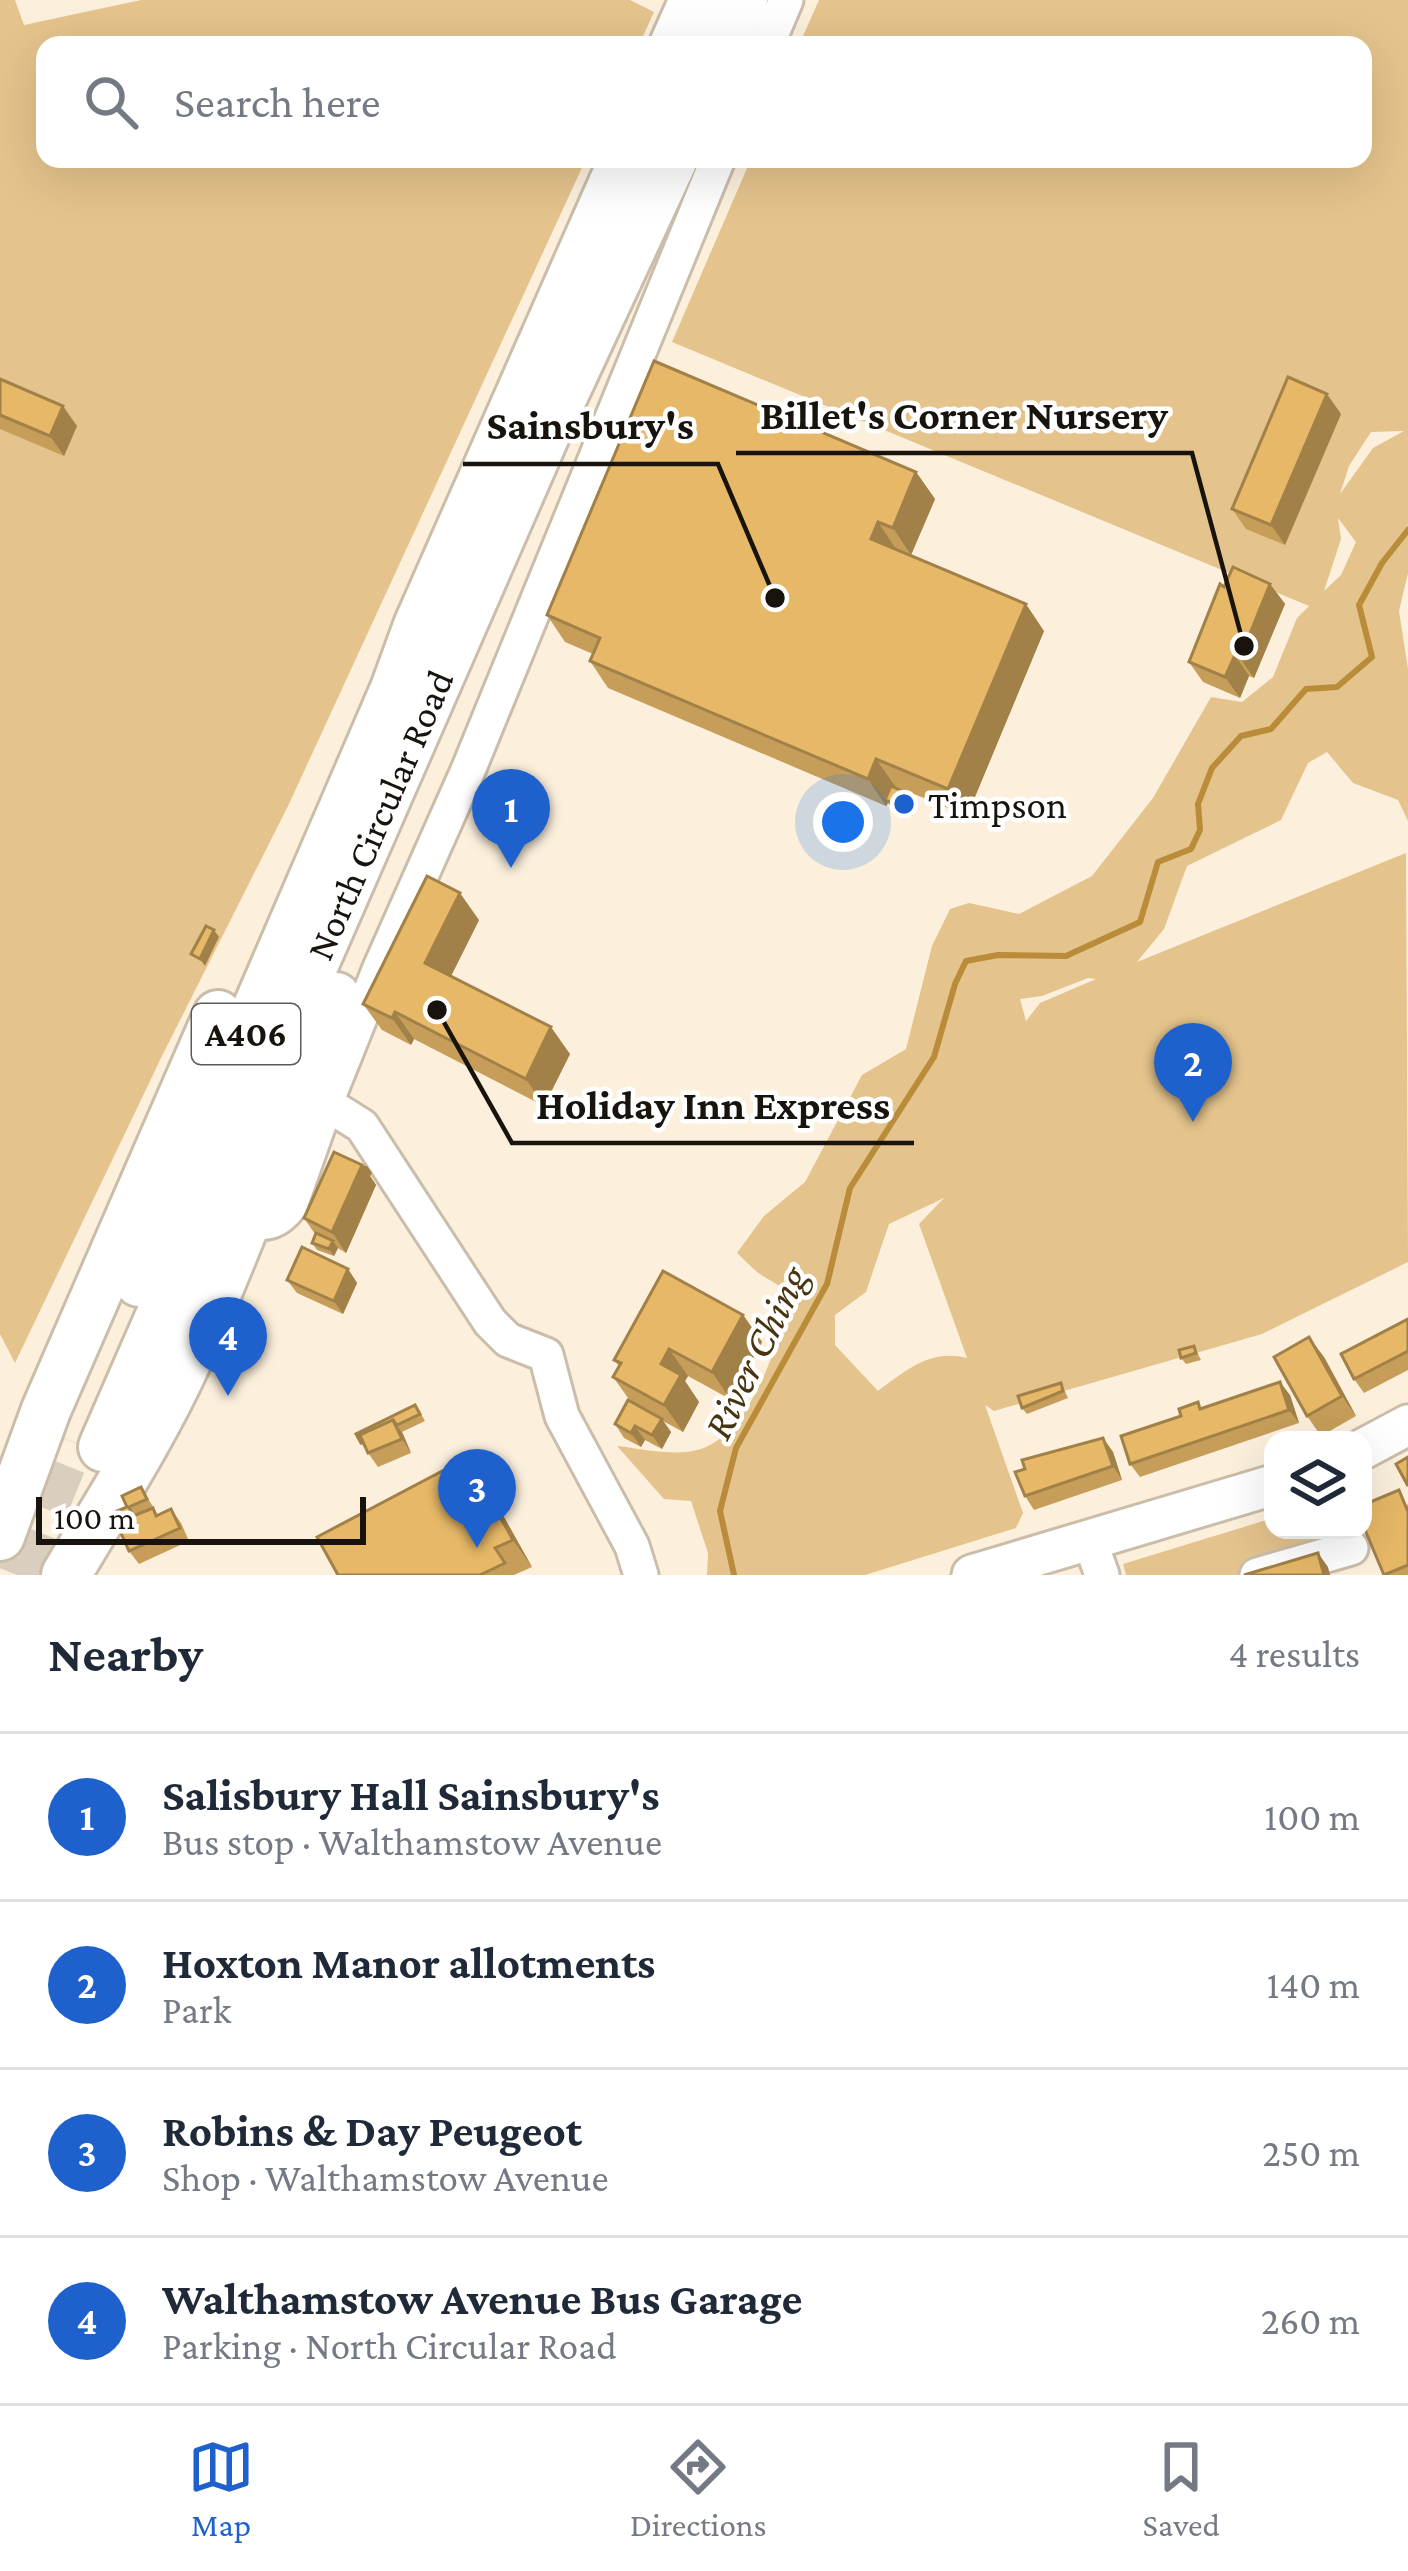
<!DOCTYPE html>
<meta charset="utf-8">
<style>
:root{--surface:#fff;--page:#f2f2f3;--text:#1f2937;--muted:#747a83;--line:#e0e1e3;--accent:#1e61cd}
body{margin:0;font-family:"Crimson Pro",serif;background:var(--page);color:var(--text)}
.controls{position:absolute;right:36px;bottom:36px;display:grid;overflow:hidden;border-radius:24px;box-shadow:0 12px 48px #0002}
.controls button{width:108px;height:108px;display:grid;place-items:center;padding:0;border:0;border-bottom:3px solid var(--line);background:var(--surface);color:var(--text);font:60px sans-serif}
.scale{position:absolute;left:36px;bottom:30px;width:330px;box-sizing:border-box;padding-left:12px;border:6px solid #18140d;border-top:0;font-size:33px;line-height:42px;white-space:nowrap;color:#18140d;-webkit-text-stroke:9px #fff;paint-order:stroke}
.you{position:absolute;left:843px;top:822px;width:42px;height:42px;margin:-30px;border:9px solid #fff;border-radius:50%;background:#1a73e8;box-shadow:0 0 0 18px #1a73e833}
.badge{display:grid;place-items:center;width:78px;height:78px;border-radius:50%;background:var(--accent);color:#fff;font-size:39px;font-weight:700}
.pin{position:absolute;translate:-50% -99px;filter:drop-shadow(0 3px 6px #0008)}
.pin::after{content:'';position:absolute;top:63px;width:42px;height:36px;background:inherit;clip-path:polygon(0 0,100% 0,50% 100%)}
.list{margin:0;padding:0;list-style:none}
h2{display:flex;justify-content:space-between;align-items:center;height:156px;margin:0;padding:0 48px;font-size:51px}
h2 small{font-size:39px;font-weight:400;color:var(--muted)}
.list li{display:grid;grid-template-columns:78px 1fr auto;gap:36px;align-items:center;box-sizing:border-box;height:168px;padding:0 48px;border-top:3px solid var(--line)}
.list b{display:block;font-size:45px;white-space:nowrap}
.list p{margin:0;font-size:39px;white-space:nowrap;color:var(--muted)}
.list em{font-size:39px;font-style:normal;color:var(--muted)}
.icon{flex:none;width:66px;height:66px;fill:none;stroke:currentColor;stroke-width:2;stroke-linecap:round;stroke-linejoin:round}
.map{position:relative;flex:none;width:1408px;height:1575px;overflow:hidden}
.search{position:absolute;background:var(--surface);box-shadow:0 12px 48px #0002;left:36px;right:36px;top:36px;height:132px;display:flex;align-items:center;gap:30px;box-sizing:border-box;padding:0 42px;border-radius:24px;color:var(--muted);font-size:45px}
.sheet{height:828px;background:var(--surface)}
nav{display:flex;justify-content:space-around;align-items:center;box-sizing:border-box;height:168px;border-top:3px solid var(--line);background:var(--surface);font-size:33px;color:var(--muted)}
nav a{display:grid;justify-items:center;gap:6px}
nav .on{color:var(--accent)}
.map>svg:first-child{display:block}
.green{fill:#e4c38c;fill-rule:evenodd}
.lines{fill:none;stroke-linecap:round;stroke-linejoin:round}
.stream{stroke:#b98c3a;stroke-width:6}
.highway-tunnel{stroke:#dacfbe;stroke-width:48;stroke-dasharray:48 24;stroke-linecap:butt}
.minor-casing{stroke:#cabeab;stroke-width:39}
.major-casing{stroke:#cabeab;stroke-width:45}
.highway-casing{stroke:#cabeab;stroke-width:54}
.minor{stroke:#fff;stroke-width:33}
.major{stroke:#fff;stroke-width:39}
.highway{stroke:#fff;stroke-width:48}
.wall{fill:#c69e59}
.shaded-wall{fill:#a18148}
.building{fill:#e6b867;stroke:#a18148;stroke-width:3}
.poi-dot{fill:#1e61cd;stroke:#fff;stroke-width:4.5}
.labels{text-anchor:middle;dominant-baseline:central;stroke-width:9;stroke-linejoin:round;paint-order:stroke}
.shield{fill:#fff;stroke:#5d5a56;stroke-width:3}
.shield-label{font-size:36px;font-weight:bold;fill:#18140d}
.poi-label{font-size:39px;fill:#18140d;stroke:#fff;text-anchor:start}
.street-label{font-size:39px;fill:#18140d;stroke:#fff}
.water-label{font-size:42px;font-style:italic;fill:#473411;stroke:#fff}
.leader{fill:none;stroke:#18140d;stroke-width:4.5}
.callout-dot{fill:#18140d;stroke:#fff;stroke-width:4.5}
.callout-label{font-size:42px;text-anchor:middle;font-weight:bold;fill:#18140d;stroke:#fff;stroke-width:9;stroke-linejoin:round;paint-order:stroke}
</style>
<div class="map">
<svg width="1408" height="1575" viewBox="0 0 1408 1575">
<rect width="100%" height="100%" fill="#fcf0dd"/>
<!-- green -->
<g class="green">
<path d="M0 0H15L24 25 141 0H630L654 12 639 45H45V159H586L289 804 162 1056 15 1363 0 1334Z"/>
<path d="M819 0H1408V573L1399 611 1408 669V821L1398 800 1353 783 1327 752 1308 763 1281 820 1187 866 1164 929 1137 962 1406 853 1408 1262 1262 1334 994 1411 985 1405 1023 1513 1016 1528 865 1575H707L708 1553 691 1501 664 1499 617 1446C642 1449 677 1457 701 1449 753 1431 777 1343 793 1294L758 1273 737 1253 764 1216 805 1182 862 1075 906 1049 932 946 950 909 969 903 1019 914 1092 876 1153 798 1211 697 1242 702 1273 677 1297 618 1309 606 672 342 751 159H1363V45H799ZM1404 431 1373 448 1340 494 1349 466 1371 432ZM1338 518 1356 542 1341 575 1324 591 1341 539ZM1088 978 1096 979 1040 1003 1026 1021 1020 999 1042 996ZM944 1198 919 1224 967 1358C930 1349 907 1370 878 1391L835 1345V1315L866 1292 889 1224Z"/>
<path d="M1273 1518V1530H1319L1326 1549 1238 1575H1126L1123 1564Z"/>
</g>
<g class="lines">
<!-- stream -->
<path class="stream" d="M734 1575 720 1511 736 1448 827 1284 850 1188 934 1057 955 984 966 961 998 955 1066 956 1140 922 1158 862 1191 849 1200 830 1198 804 1212 768 1241 736 1271 729 1306 689 1337 687 1372 657 1359 605 1382 563 1408 530"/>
<!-- highway-tunnel -->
<path class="highway-tunnel" d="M17 1575 71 1441"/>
<defs>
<g id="minor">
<path d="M767 45 786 0"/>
<path d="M327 1104 362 1126 490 1322 508 1340 546 1355 562 1416 632 1546 641 1575"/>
<path d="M247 1224C268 1223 277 1223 290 1206L331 1090 380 968 469 768 718 159"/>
<path d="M1090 1541 1102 1575"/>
<path d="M1257 1575 1351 1548"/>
</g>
<g id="major">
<path d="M1363 1449 1408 1425"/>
<path d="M972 1575 1273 1485"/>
</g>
<g id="highway">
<path d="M674 45 694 0"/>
<path d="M723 45 743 0"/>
<path d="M139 1282 395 689 418 626 624 159"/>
<path id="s1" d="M103 1447 548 428 673 159"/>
<path d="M0 1536 46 1410 218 1015"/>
<path d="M66 1575C108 1504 153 1435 187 1360 242 1241 284 1117 336 997"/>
</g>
</defs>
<!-- minor casing -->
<use href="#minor" class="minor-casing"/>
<!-- major casing -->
<use href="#major" class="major-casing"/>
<!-- highway casing -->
<use href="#highway" class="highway-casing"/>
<!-- minor -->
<use href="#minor" class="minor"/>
<!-- major -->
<use href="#major" class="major"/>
<!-- highway -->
<use href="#highway" class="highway"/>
</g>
<!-- wall -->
<g class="wall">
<path d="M0 379 77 426 64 456 0 429Z"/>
<path d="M1341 414 1285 545 1246 529 1232 509Z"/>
<path d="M916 472 935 499 911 555 1044 631 967 816 895 786 894 787 913 795 918 802 912 816 890 806 888 803 886 806 608 688 590 661 593 654 565 642 547 615Z"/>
<path d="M1270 584 1285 604 1254 678 1249 676 1240 698 1203 682 1189 662 1224 587Z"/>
<path d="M479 920 451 976 570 1054 544 1106 414 1039 411 1045 382 1030 363 1004Z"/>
<path d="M372 1173 370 1176 376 1185 346 1253 338 1248 334 1256 317 1250 312 1243 315 1234 304 1218Z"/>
<path d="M348 1269 357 1283 343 1314 297 1293 287 1280Z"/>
<path d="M743 1315 762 1342 730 1399 688 1376 685 1381 699 1402 683 1432 663 1421 671 1432 662 1449 645 1440 641 1447 624 1438 615 1424 631 1402 613 1377 619 1366 614 1360Z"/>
<path d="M1408 1319V1370L1364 1393 1354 1379Z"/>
<path d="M1194 1346 1201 1360 1186 1364 1181 1358Z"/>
<path d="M1324 1357 1356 1416 1321 1436 1307 1416Z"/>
<path d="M1061 1383 1068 1398 1027 1414 1022 1408Z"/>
<path d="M1290 1395 1299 1423 1140 1477 1130 1464 1202 1408Z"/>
<path d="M420 1412 425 1421 402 1432 411 1453 378 1467 361 1443Z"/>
<path d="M1103 1438 1113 1452 1122 1480 1034 1510 1025 1496Z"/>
<path d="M486 1485 532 1567 514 1575H338Z"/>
<path d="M141 1487 158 1515 171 1509 181 1523 189 1541 139 1564 129 1551 127 1507Z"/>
<path d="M1408 1503V1575H1384Z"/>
</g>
<!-- shaded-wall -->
<g class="shaded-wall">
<path d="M1327 394 1341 414 1285 545 1271 525Z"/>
<path d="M63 406 77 426 64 456 50 436Z"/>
<path d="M916 472 935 499 911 555 893 528Z"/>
<path d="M878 522 896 549 871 539Z"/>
<path d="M1270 584 1285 604 1254 678 1240 658Z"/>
<path d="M1026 604 1044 631 967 816 948 789Z"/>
<path d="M1235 655 1249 676 1240 698 1225 677Z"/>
<path d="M876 759 895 786 889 801 885 800 888 803 886 806 868 779Z"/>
<path d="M913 795 918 802 912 816 907 809Z"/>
<path d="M460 893 479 920 444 990 425 963Z"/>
<path d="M214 930 219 937 205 966 200 959Z"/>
<path d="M395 1012 414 1039 411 1045 392 1018Z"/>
<path d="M551 1027 570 1054 544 1106 526 1079Z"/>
<path d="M362 1165 367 1166 372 1173 370 1176 376 1185 346 1253 332 1232Z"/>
<path d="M333 1241 338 1248 334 1256 329 1249Z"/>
<path d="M348 1269 357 1283 343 1314 334 1301Z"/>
<path d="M743 1315 762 1342 730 1399 712 1372Z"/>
<path d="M1309 1337 1324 1357 1356 1416 1342 1396Z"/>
<path d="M669 1349 688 1376 685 1381 699 1402 683 1432 664 1405 661 1364Z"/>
<path d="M1280 1382 1290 1395 1299 1423 1289 1410Z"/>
<path d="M662 1419 671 1432 662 1449 652 1435Z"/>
<path d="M393 1420 403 1434 411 1453 402 1439Z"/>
<path d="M635 1426 645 1440 641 1447 631 1433Z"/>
<path d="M1103 1438 1113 1452 1122 1480 1113 1466Z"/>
<path d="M467 1458 486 1485 532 1567 513 1540Z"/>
<path d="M1318 1553 1328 1567 1330 1575H1324Z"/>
</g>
<!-- building -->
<g class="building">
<path d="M654 361 916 472 893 528 878 522 871 539 1026 604 948 789 876 759 868 779 590 661 600 638 547 615Z"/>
<path d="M1288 377 1327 394 1271 525 1232 509Z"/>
<path d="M0 379 63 406 50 436 0 415Z"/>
<path d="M1233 567 1270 584 1240 658 1235 655 1225 677 1189 662 1220 584 1224 587Z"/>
<path d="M891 786 913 795 907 809 885 800Z"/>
<path d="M427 876 460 893 425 963 551 1027 526 1079 395 1012 392 1018 363 1004Z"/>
<path d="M206 926 214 930 200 959 191 954Z"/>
<path d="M334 1152 362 1165 332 1232 304 1218Z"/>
<path d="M316 1233 333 1241 329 1249 312 1243Z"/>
<path d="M302 1247 348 1269 334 1301 287 1280Z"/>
<path d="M663 1271 743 1315 712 1372 669 1349 661 1364 681 1375 664 1405 613 1377 621 1363 614 1360Z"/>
<path d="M1408 1319V1351L1354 1379 1341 1354Z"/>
<path d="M1309 1337 1342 1396 1307 1416 1274 1357Z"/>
<path d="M1194 1346 1196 1353 1181 1358 1179 1350Z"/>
<path d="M1280 1382 1289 1410 1130 1464 1121 1436 1181 1416 1179 1409 1198 1402 1200 1409Z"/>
<path d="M1061 1383 1063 1391 1022 1408 1018 1396Z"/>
<path d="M628 1400 662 1419 652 1435 635 1426 631 1433 615 1424Z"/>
<path d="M415 1405 420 1414 397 1425 393 1420 360 1435 363 1442 361 1443 356 1434Z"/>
<path d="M393 1420 402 1439 368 1453 360 1435Z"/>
<path d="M1103 1438 1113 1466 1025 1496 1015 1472 1025 1469 1022 1460Z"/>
<path d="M1408 1457V1486L1396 1464Z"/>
<path d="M467 1458 513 1540 495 1548 505 1563 480 1575H338L317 1537Z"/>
<path d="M141 1487 147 1499 129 1507 133 1516 153 1508 156 1516 171 1509 180 1528 129 1551 112 1513 127 1507 122 1496Z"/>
<path d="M1399 1490 1408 1512V1565L1384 1575 1363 1525V1505Z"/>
<path d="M1318 1553 1324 1575H1244Z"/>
</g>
<!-- markers -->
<circle class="poi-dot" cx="904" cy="804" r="12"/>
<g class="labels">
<!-- shield labels -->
<rect class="shield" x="192" y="1004" width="108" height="60" rx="9"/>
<g class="shield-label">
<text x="246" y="1034">A406</text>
</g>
<!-- poi labels -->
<g class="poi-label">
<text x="928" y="804">Timpson</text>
</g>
<!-- street labels -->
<g class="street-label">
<text stroke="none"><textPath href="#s1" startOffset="690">North Circular Road</textPath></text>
</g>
<!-- water labels -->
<g class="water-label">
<text transform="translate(755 1352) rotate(-64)">River Ching</text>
</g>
</g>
<!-- callouts -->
<path class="leader" d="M1244 646L1192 453H736M775 598L718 464H463M437 1010L512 1143H914"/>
<g class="callout-dot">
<circle cx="1244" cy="646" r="12"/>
<circle cx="775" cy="598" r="12"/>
<circle cx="437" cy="1010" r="12"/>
</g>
<g class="callout-label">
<text x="964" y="429">Billet's Corner Nursery</text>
<text x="590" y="439">Sainsbury's</text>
<text x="713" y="1119">Holiday Inn Express</text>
</g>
</svg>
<div class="controls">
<button><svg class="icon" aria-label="layers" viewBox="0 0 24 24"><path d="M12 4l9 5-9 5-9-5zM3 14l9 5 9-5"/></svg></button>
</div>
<div class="scale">100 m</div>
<div class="you"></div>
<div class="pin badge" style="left:511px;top:868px">1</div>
<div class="pin badge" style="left:1193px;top:1122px">2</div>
<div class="pin badge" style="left:477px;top:1548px">3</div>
<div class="pin badge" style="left:228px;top:1396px">4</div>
<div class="search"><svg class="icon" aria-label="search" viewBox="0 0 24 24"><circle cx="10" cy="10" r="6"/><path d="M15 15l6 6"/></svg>Search here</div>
</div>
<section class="sheet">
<h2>Nearby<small>4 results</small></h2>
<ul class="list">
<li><span class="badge">1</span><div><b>Salisbury Hall Sainsbury's</b><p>Bus stop · Walthamstow Avenue</p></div><em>100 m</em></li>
<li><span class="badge">2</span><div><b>Hoxton Manor allotments</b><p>Park</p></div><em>140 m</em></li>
<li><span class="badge">3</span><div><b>Robins &amp; Day Peugeot</b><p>Shop · Walthamstow Avenue</p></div><em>250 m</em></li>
<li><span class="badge">4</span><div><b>Walthamstow Avenue Bus Garage</b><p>Parking · North Circular Road</p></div><em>260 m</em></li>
</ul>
</section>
<nav>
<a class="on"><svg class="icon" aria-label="map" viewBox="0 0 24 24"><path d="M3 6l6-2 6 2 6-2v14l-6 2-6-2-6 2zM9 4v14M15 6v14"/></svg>Map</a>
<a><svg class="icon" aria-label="directions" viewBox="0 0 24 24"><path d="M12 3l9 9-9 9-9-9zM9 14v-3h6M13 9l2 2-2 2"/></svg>Directions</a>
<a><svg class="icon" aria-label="saved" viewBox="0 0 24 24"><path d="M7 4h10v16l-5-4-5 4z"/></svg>Saved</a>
</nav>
